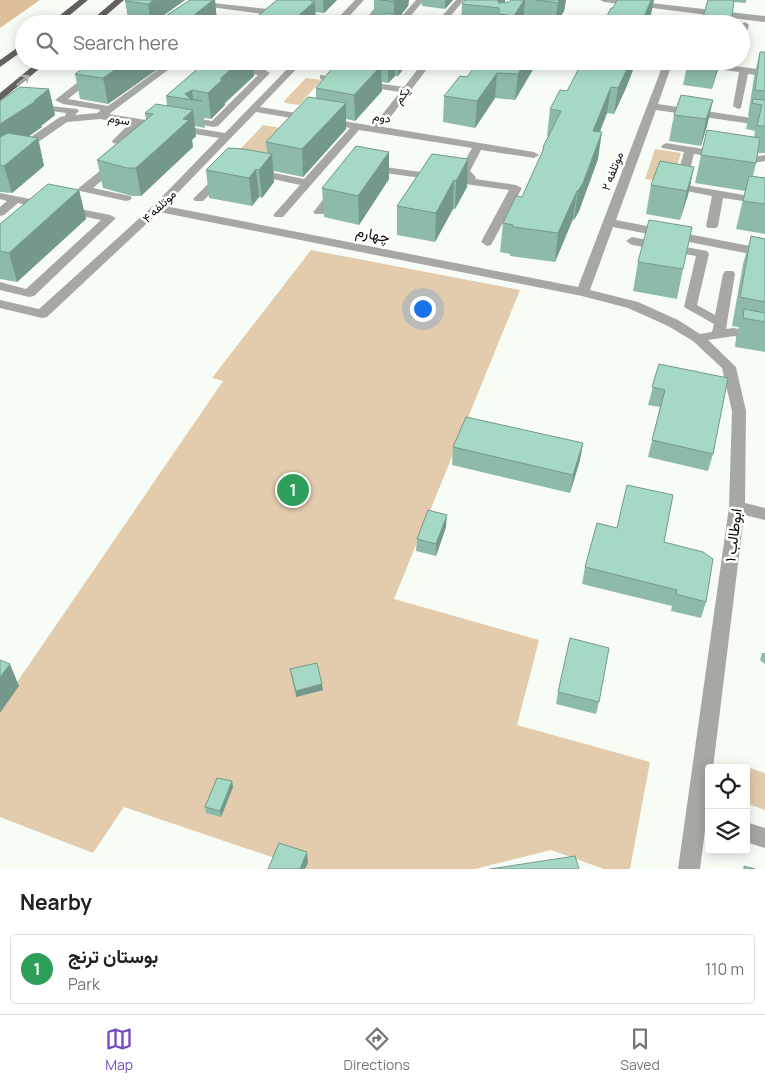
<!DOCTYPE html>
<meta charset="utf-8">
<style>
:root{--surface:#fff;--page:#f6f6f6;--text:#222;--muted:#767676;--line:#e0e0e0;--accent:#764ac2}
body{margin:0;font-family:Manrope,Vazirmatn,sans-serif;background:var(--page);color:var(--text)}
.controls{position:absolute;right:15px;bottom:15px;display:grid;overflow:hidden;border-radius:5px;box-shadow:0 2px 12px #0003}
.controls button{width:45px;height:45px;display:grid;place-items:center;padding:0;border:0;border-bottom:1px solid var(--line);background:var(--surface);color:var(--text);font:25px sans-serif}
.you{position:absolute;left:422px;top:308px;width:18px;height:18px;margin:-12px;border:4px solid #fff;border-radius:50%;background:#1a73e8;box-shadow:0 0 0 8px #1a73e833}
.badge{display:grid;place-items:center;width:32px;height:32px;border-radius:50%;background:var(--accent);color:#fff;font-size:16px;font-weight:700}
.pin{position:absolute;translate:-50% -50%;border:2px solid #fff;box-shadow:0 1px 5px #0006}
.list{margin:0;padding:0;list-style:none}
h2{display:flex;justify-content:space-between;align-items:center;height:65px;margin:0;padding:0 20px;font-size:21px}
h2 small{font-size:16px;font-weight:400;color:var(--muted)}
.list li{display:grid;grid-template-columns:32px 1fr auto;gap:15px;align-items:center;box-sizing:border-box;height:70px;margin:0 10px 10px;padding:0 10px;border:1px solid var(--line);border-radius:5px}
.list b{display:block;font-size:19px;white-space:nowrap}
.list p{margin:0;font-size:16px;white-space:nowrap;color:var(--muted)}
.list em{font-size:16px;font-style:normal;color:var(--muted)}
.icon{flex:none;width:28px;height:28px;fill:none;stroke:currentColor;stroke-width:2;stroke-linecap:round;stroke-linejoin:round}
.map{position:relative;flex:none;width:765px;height:869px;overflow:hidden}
.search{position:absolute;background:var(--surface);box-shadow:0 2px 12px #0003;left:15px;right:15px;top:15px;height:55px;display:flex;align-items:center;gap:12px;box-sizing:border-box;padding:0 18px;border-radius:28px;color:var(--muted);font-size:19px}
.sheet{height:145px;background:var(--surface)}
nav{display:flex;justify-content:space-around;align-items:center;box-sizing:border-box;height:70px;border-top:1px solid var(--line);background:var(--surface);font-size:14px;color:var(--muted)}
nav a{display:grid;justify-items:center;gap:2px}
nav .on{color:var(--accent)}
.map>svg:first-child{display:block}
.green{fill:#e3ccad}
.forest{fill:#ddc09a}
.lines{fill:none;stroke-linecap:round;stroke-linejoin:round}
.minor{fill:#a7a7a3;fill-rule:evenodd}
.major{fill:#63625c;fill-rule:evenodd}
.wall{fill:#8ebba9}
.shaded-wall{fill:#74988a}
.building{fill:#a5d9c5;stroke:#74988a}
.oneway{stroke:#b1b0ae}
.labels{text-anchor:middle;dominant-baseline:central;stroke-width:5;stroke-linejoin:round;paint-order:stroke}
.far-street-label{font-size:12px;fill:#0b0d0b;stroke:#fff}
.street-label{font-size:15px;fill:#0b0d0b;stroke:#fff}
</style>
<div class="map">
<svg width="765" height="869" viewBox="0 0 765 869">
<rect width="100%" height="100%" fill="#f7fdf5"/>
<!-- green -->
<g class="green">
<path d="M306 78 322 80 299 105 285 103 284 101Z"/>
<path d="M263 125 287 129 255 164 230 160Z"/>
<path d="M655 149 681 153 672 183 645 179Z"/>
<path d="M311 250 520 290 394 599 539 640 517 725 650 762 630 869H604L551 850 475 869H307L124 807 93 853 0 817V707L223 381 212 378Z"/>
<path d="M744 766 765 773V810L746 803V768H744Z"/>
</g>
<!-- forest -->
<path class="forest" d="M0 0H40L0 28Z"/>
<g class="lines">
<!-- minor -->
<g class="minor">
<path d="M355 0H364L342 24 195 5 191 3 195 1 339 17Z"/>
<path d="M381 0 388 2 371 24H362Z"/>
<path d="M416 0H424L404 24H395Z"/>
<path d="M456 0H464L444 24H435Z"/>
<path d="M600 0H625L765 16V22L604 2Z"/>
<path d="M141 3 148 5 127 24H118Z"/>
<path d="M745 22 749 25 745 37 741 40V24Z"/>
<path d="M105 61H115L68 99 108 106 170 61H180L109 114 225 133 295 61H304L260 107 373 126 400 92 323 80 320 79V75L404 87 424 61H433L383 127 534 152 539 155 534 158 481 150 470 171 476 177 475 179 516 185 522 188 491 245 487 246 481 242 509 190 370 171 365 168 370 165 465 178 459 172 472 148 359 130 283 217H275L273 215 275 213 300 185 251 174 250 172 251 170 255 169 304 179 350 128 256 112 165 206 578 287 662 67 637 64 633 61H673L658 104 765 120V126L656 110 616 220 765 249V257L613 227 590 290 638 302 678 320 700 334 712 332 714 324 684 307 696 256 632 245 626 241 632 237 707 251 709 254 697 305 715 315 723 274 725 271H733L735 274 726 329 734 328 765 334V342L734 336 708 340 736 367 746 411 745 503 765 508V520L744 515 713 768H709V799L700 869H678L729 507 732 411 722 368 693 341 668 326 628 308 582 296 159 212 47 317 42 318 0 308V300L39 309 153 206 219 138 139 125 124 139 142 143 143 145 136 150 131 147 113 143 112 141 129 124 100 119 67 122 8 163 0 164V158L60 117 65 116 66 113 28 108 0 130V122L23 103 77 109 79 111 75 115 97 113 101 110 63 104 55 100Z"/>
<path d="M188 61 265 70 270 73 218 126 214 127 191 123 190 121 195 118 212 121 258 75 191 66 188 65Z"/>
<path d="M718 64 765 70V76L748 74 741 108 738 109 733 106 739 72 715 69V65Z"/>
<path d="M666 143 716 151 721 154 716 157 694 154 686 185 750 196 756 199 750 202 723 198 718 226 716 228H708L706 226 712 196 676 189 674 187 684 152 662 148 661 146Z"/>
<path d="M736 154 752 157 765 155V161L752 163 732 159 731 157Z"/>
<path d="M116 160 120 161 121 163 120 165 93 188 130 196 132 198 130 200 126 201 80 191 78 189 80 187 112 161Z"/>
<path d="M223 172 227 173 228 175 227 177 203 201H195L193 199 219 173Z"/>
<path d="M335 188 339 189 341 191 339 193 323 214H315L313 212 315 210 331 189Z"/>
<path d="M0 193 110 215 116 218 34 296 29 297 0 290V282L26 289 101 220 18 203 4 215 0 216V207L7 201 0 199Z"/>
<path d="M746 822 765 828V848L746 842Z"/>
</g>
<!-- major -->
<g class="major">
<path d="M79 0H88L59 24H49Z"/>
<path d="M115 0H124L96 24H87Z"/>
<path d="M24 43V50L0 67V60Z"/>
<path d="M39 61H49L0 101V93Z"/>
</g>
</g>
<!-- wall -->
<g class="wall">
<path d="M185 0 164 15 163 17 190 0H215L217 22 215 24H129L125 1Z"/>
<path d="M277 0H337L324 13 315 12 316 24H248Z"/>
<path d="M374 0H409L408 6 401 15 377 23H374Z"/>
<path d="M422 0H453L445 9 422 6Z"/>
<path d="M465 0H505V3L509 2 511 0H566L564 11 556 24H542L523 21 521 24H461L462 4Z"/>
<path d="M708 0H746V3L734 2 731 24H701L703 17Z"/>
<path d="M760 52H765V153H758L756 163 753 176 765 178V234L736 229 745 191 695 183 701 155 754 137 755 131 746 129 749 116H748L754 77Z"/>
<path d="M169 61 108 104 80 99 75 74 85 67 84 63Z"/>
<path d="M204 61H270L263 68 253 67 254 76 225 103V105L211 119 204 118 205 128 195 126 196 136 192 140 193 147 141 196H132L103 188 97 160 146 119 145 113 167 106 166 96 204 63Z"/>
<path d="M351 61H409L398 76H395L388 83 382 82V91L355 121 346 119V129L303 177 274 171V182L262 198 259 197 252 206 209 198 206 170 267 153 266 142 316 98V88L351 62Z"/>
<path d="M538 61 515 100 495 98 475 128 443 122 444 96 467 77Z"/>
<path d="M583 61H634L633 70 626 88 614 114 607 113 600 132 598 159 579 211 574 220 573 219 555 262 510 256V254L500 252 503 223 522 197 542 153 543 147 548 136H547L550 109 567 91Z"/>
<path d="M688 61H721L720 63 712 89 683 85Z"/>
<path d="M49 89 55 115 41 126 42 127 28 137 38 138 44 166 12 193 0 192V101Z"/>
<path d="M713 100 707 126 701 146 669 141 674 115Z"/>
<path d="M389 152V179L359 225 324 217 322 188Z"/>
<path d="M468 159 467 187 455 209H453L435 242 397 235V206Z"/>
<path d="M694 167 688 195 680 220 646 214 651 185Z"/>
<path d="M79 190 86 219 17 282 0 279V251Z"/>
<path d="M751 236 765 239V352L735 347 736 338 739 327 732 326 743 264Z"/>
<path d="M638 262 683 269 677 299 633 291Z"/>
<path d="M659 364 713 454 708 471 648 457 660 407 648 405Z"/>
<path d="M583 443 580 460 570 493 452 465 453 447Z"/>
<path d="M446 527 436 556 416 551 417 539Z"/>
<path d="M664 542 706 602 701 618 671 611 672 606 582 584 585 567Z"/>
<path d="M762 653H765V664L760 660Z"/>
<path d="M290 669 323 690 296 697 291 675Z"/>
<path d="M558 692 599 702 596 714 556 704Z"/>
<path d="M232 781 233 787 221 817 206 813 205 807Z"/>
</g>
<!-- shaded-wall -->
<g class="shaded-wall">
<path d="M154 0H185L164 15 163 19 157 24H151L148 4Z"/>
<path d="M213 0H215L217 22 215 24H183Z"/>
<path d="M312 0H313V3L315 1 316 24H296V18Z"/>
<path d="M323 0H337L324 13Z"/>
<path d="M394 0H409L408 6 394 23Z"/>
<path d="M445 0H453L445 9Z"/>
<path d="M497 0H505V11L502 15Z"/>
<path d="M524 0H525L523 21 521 24H513L514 16Z"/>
<path d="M559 0H566L564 11 556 24H555L558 3Z"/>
<path d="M651 0H654L651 14 647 24H641Z"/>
<path d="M291 17 292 24H284Z"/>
<path d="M426 18 425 24H420Z"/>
<path d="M128 61H169L108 104 103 78Z"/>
<path d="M240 61H253L254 76 225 103V105L211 119 208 93 220 79Z"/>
<path d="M262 61H270L263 68Z"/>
<path d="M388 61H395V76L388 83Z"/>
<path d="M398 61H409L398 76Z"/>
<path d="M526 61H538L515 100 518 74Z"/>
<path d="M629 61H634L633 70 626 88 614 114 618 88Z"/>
<path d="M714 61H721L720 63 712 89 718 63Z"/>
<path d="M381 66 382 91 355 121 354 95Z"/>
<path d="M497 73 495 98 475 128 477 101Z"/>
<path d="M611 87 607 113 589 158 593 131Z"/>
<path d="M49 89 55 115 41 126 42 127 4 153 0 139V124Z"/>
<path d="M192 90 193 100 185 99V94Z"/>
<path d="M713 100 707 126 701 146 706 119Z"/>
<path d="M346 103V129L303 177 302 149Z"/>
<path d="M193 110 196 136 192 140 193 147 141 196 136 168Z"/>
<path d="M602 132 598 159 579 211 574 220 578 191Z"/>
<path d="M38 138 44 166 12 193 4 166Z"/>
<path d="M389 152V179L359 225 358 196Z"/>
<path d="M272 154 274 182 262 198 259 170Z"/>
<path d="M468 159 467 187 455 209 456 181Z"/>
<path d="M694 167 688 195 680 220 687 191Z"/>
<path d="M256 169 259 197 252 206 249 178Z"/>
<path d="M454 180 453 209 435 242 436 213Z"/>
<path d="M79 190 86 219 17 282 9 253Z"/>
<path d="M577 191 573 219 555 262 558 233Z"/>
<path d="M583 443 580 460 570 493 573 475Z"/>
<path d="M447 515 446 527 436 556V544Z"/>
<path d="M10 664 19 686 0 713V677Z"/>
<path d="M322 684 323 690 296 697V691Z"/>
<path d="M232 781 233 787 221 817 220 811Z"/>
<path d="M307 852 308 863 305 869H300Z"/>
</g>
<!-- building -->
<g class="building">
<path d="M127 0H154L148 4 125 1Z"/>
<path d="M190 0H213L183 24H154Z"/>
<path d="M277 0H312L311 1H315L296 18 291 17 284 24H248Z"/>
<path d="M381 0H394V2Z"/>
<path d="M465 0H497L499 3 509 2 511 0H524L514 16 499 14V8L462 4Z"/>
<path d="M535 0H559L558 3Z"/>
<path d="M617 0H651L641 24H603L611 8H613Z"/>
<path d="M708 0H734L731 24H702L705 17H703Z"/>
<path d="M386 13 426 18 420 24H376Z"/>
<path d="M760 52H765V91L755 90Z"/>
<path d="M87 61H128L103 78 75 74 89 64 84 63Z"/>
<path d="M205 61H240L220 79H223L208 93 192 90 185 94 191 99 202 101 166 96 207 61Z"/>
<path d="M338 61H345L381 66 354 95 316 88Z"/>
<path d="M479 61H526L518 74 497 73 477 101 444 96 460 76 467 77Z"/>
<path d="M583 61H631L618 88 611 87 593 131 602 132 583 183 578 191H577L558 233 513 227V225L503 223 516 196 522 197 544 148 543 147 561 111 550 109 560 90 567 91Z"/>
<path d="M697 61H719L718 64Z"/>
<path d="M20 87 49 89 34 101H36L0 124V101Z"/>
<path d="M681 95 713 100 706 119 674 115Z"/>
<path d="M308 97 346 103 302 149 266 142Z"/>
<path d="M753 99 765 100V126H757L762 105 752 103Z"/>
<path d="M156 104 193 110 183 119 189 120 136 168H127L97 160 153 114 145 113Z"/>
<path d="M707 130 760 138 756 163 701 155Z"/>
<path d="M8 133 38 138 4 166 0 165V137Z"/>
<path d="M356 146 389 152 358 196 322 188Z"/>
<path d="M228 148 244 149 272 154 259 170 256 169 249 178 206 170Z"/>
<path d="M432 154 468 159 456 181 454 180 436 213 397 206Z"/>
<path d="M660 161 694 167 687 191 651 185Z"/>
<path d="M749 176 765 178V204L743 201Z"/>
<path d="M48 184 79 190 9 253 0 251V224Z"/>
<path d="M649 220 692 227 683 269 638 262Z"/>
<path d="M751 236 765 239V302L740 297Z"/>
<path d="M744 309 765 313V322L743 318Z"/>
<path d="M659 364 728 378 713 454 652 440 665 390 652 387Z"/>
<path d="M466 417 583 443 573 475 453 447Z"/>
<path d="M627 485 673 495 664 542 703 552 713 559 706 602 676 594 677 590 585 567 597 523 617 528Z"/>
<path d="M428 510 447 515 436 544 417 539Z"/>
<path d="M570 638 609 648 599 702 558 692Z"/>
<path d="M0 660 10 664 0 677Z"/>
<path d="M317 663 322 684 296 691 290 669Z"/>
<path d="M217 778 232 781 220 811 205 807Z"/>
<path d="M279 843 307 852 300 869H268Z"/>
<path d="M575 856 579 869H490Z"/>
<path d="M744 866 755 869H744Z"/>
</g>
<!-- one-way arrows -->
<defs><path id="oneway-shaft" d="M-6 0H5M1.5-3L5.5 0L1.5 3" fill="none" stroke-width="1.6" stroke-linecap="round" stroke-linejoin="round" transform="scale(1.25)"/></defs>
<use class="oneway" href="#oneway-shaft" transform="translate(23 80) rotate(-39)"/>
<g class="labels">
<!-- far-street labels -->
<g class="far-street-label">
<text transform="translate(402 95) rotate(-52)">یکم</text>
<text transform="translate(382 117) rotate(9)">دوم</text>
<text transform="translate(119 119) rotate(9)">سوم</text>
<text transform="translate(612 171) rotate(-69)">موتلفه ۲</text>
<text transform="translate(159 206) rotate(-44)">موتلفه ۴</text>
</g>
<!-- street labels -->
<g class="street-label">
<text transform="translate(373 234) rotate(11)">چهارم</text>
<text transform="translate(733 535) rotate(-83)">ابوطالب ۱</text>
</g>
</g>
</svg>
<div class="controls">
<button><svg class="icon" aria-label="locate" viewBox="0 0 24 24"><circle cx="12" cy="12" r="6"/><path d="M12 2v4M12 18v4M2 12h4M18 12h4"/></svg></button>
<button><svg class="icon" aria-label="layers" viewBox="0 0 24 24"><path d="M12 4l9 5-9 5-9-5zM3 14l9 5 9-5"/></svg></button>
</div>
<div class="you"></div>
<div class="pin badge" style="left:293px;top:490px;background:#2e9e5b">1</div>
<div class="search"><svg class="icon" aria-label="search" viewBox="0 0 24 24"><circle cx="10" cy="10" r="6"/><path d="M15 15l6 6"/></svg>Search here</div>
</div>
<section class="sheet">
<h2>Nearby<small></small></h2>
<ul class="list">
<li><span class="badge" style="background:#2e9e5b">1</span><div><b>بوستان ترنج</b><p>Park</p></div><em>110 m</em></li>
</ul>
</section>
<nav>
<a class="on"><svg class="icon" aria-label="map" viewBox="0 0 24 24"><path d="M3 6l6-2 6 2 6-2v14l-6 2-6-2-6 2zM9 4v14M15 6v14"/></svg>Map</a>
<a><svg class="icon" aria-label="directions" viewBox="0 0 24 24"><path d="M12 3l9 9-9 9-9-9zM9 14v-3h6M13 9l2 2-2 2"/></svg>Directions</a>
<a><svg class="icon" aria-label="saved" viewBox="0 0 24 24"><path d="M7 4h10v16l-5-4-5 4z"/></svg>Saved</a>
</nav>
